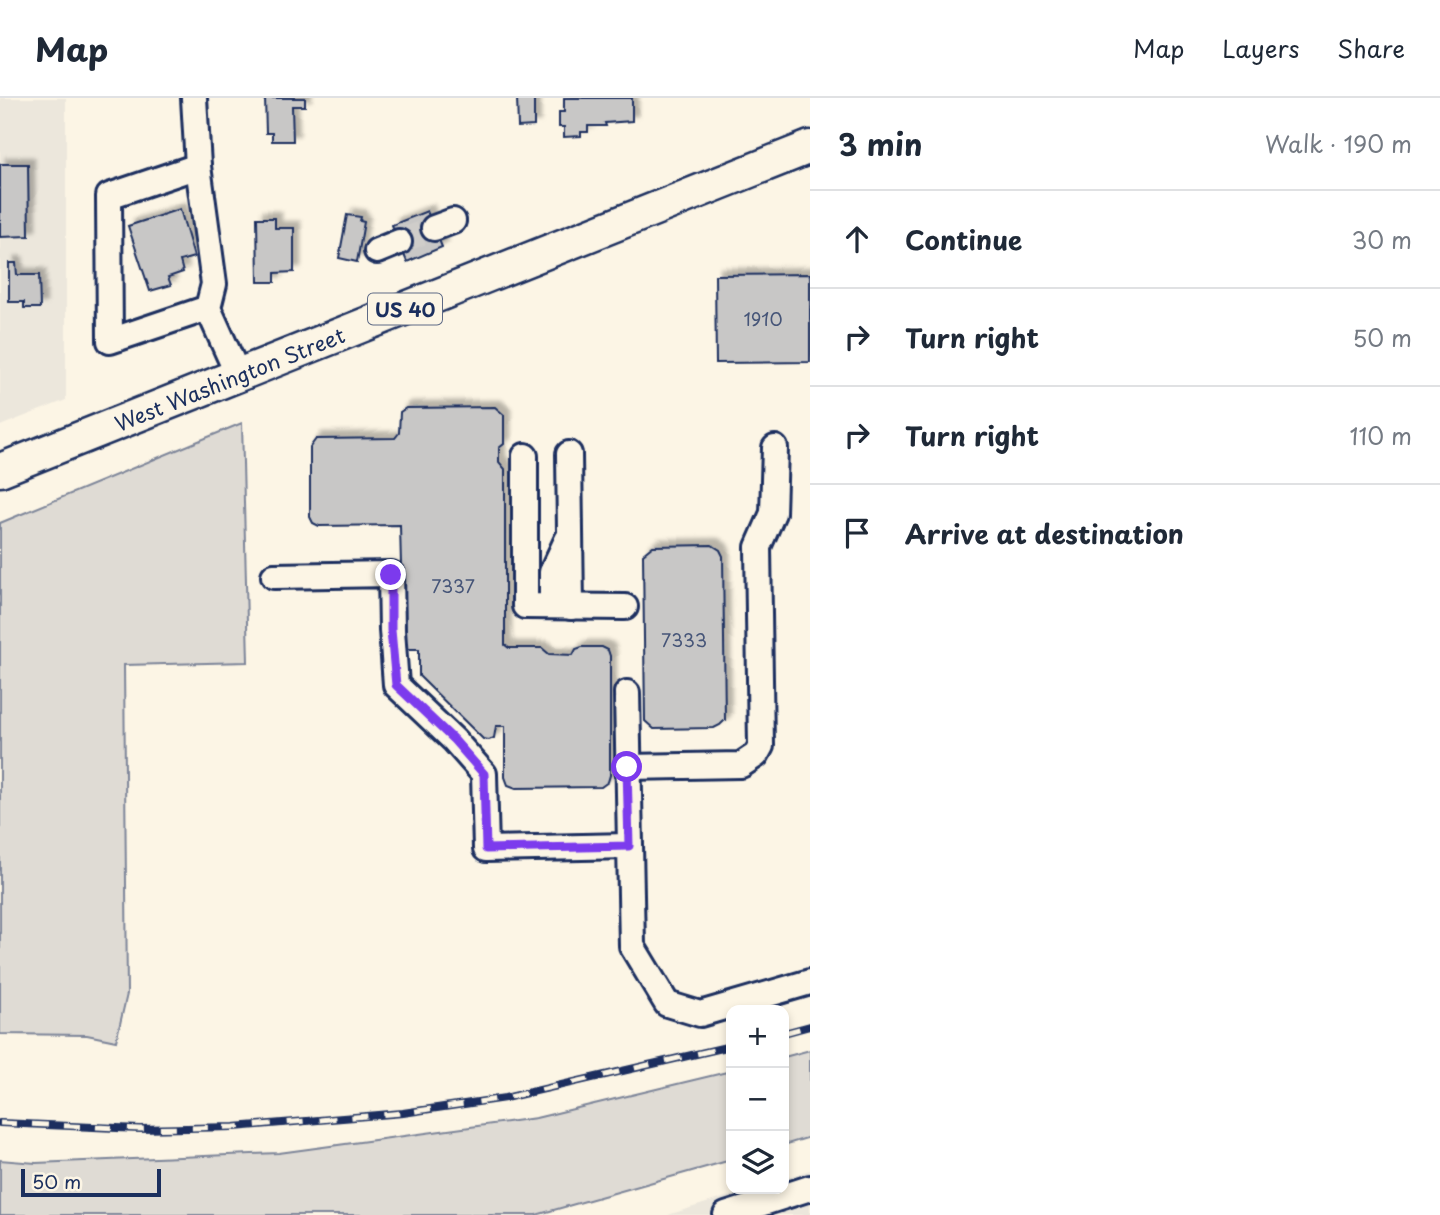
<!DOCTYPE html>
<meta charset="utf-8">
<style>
:root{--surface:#fff;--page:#f2f2f3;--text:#1f2937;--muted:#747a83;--line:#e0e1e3}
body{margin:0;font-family:"Playpen Sans",sans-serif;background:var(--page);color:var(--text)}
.controls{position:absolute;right:21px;bottom:21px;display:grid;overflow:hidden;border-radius:14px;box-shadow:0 4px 10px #0003}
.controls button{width:63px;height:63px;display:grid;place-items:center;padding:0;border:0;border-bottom:2px solid var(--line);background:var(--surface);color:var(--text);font:35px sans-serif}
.scale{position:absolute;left:21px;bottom:18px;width:140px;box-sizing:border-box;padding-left:7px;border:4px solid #1b2f5e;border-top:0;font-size:19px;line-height:24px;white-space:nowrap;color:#1b2f5e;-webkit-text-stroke:5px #fcf5e5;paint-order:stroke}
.stop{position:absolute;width:21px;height:21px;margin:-16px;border:5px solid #7c3aed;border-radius:50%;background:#fff}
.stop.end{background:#7c3aed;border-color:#fff;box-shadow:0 2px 7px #0008}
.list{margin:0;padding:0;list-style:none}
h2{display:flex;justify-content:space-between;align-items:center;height:91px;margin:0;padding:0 28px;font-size:30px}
h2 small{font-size:23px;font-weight:400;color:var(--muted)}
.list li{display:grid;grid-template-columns:46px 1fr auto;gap:21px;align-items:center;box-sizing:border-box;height:98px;padding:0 28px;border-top:2px solid var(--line)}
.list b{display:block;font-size:26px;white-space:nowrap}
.list em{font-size:23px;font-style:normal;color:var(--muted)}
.icon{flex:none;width:38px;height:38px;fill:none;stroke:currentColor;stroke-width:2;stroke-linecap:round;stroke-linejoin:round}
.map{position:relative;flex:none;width:810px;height:1117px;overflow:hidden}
header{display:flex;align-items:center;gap:42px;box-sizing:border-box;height:98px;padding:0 35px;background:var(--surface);border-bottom:2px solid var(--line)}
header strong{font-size:33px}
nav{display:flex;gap:38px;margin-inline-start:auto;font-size:24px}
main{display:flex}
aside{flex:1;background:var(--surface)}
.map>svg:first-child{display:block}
.built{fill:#ece7dc}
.green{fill:#dfdbd4;stroke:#7d8599;stroke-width:2}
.building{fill:#c8c7c6;stroke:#1b2f5e;stroke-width:2;filter:url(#shadow)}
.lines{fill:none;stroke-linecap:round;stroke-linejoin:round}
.minor-tunnel{stroke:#cfcdca;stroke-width:24;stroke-dasharray:24 12;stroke-linecap:butt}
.minor-casing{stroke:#1b2f5e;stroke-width:30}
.major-casing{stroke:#1b2f5e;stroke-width:37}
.minor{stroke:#fcf5e5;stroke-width:24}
.major{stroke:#fcf5e5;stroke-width:32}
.rail-casing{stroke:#1b2f5e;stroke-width:8}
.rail{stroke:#fcf5e5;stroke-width:5;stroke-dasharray:16;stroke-linecap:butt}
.route{stroke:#7c3aed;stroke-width:9}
.labels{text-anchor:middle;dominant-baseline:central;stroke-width:5;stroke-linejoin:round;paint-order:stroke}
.number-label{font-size:18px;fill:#465578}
.shield{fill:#fcf5e5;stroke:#5e6a86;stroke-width:2}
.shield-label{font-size:19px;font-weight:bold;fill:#1b2f5e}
.street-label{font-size:21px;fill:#1b2f5e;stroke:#fcf5e5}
</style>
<header>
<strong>Map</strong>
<nav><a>Map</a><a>Layers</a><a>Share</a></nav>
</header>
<main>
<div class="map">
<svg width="810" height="1117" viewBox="0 0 810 1117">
<defs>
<filter id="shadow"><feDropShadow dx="6" dy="-6" stdDeviation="2" flood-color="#0004"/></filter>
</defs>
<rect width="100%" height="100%" fill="#fcf5e5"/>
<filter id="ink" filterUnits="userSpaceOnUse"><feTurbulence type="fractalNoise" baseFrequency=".0143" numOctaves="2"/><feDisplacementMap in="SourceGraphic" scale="14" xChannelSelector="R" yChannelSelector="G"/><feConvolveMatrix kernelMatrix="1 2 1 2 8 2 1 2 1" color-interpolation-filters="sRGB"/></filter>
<g filter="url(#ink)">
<!-- built -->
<g class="built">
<path d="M0 0H66V302L0 328Z"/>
<path d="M810 1072V1117H668L751 1091H784V1080Z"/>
</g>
<!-- green -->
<g class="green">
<path d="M242 325 248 564 124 567 127 896 116 943 87 937 0 936V425Z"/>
<path d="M810 952V1039L784 1047V959Z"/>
<path d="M731 973V1062L536 1117H0V1062L36 1065 279 1055 536 1020Z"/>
</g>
<!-- building -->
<g class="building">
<path d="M265 0H305V8H292L293 43H272V35H266Z"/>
<path d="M517 0H534V28L518 29Z"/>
<path d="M564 0H632V23L605 25 606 28H588V34H581V38L564 39V29H559V14H564Z"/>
<path d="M0 66H28L29 138 0 139Z"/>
<path d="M180 111 194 159 180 163 183 174 168 179 171 187 150 193 128 128Z"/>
<path d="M427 113 442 149 407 164 392 127Z"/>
<path d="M347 117 361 119 360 123 364 124 357 164 339 160Z"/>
<path d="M257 120H275V130H294V174L275 175V184H258Z"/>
<path d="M9 165H16L17 177H39L40 210H24V204H9Z"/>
<path d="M810 176V264L716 265 715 177Z"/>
<path d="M495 309 504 317V346L499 350V364L505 371V547L509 550H542L549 556 573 557 576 551 582 549H602L608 552 610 558V677L608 684 601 689 516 690 508 687 505 679V628H496L494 640 489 642 483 641 419 578V551H407L403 548 400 427 319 428 313 425 310 419V349L316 341 395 340 399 335 400 314 406 310Z"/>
<path d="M712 447 720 452 723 458 725 622 720 627 714 630 654 631 645 623 643 456 653 448Z"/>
</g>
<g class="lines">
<!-- minor-tunnel -->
<path class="minor-tunnel" d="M399 144 434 130"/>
<defs>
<g id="minor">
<path d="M194 0 198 68"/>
<path d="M434 130 453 123"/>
<path d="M377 153 399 144"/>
<path d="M208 210 110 243 109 98 198 68 214 186 208 210 238 277"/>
<path d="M569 356 571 509"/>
<path d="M525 358V508L625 509"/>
<path d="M274 478 391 476 392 532 396 587 454 642 484 676 486 751 629 748"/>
<path d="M552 508V474L567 442"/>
<path d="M627 595 632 848 667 906 700 916 810 884"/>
<path d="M627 669 741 667 756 657 761 648 758 449 773 415 775 350"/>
<path d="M726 1117 810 1090"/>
</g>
<g id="major">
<path id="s1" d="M0 372 810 49"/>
</g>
</defs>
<!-- minor casing -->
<use href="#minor" class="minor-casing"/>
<!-- major casing -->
<use href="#major" class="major-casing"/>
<!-- minor -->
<use href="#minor" class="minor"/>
<!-- major -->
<use href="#major" class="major"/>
<defs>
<g id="rail">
<path d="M784 935 810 928"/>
<path d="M0 1025 140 1031 234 1029 403 1015 505 1000 731 948"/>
</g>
</defs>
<!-- rail casing -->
<use href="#rail" class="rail-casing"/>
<!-- rail -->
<use href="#rail" class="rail"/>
</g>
</g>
<g class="lines" filter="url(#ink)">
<!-- route -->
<path class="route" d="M391 477V532L396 587 454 642 484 676 486 751 629 748 627 669"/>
</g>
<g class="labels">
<!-- number labels -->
<g class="number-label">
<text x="763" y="220">1910</text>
<text x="453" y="487">7337</text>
<text x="684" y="541">7333</text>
</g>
<!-- shield labels -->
<rect class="shield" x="368" y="195.5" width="74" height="31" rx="5"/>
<g class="shield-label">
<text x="405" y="211">US 40</text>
</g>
<!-- street labels -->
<g class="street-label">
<text stroke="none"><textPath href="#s1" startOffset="247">West Washington Street</textPath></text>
</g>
</g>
</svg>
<div class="controls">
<button>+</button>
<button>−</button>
<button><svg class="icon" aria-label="layers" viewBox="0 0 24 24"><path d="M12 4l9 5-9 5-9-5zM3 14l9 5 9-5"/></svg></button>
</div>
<div class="scale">50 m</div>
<div class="stop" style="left:627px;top:669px"></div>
<div class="stop end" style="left:391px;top:477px"></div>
</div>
<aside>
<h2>3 min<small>Walk · 190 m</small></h2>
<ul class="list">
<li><svg class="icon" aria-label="ahead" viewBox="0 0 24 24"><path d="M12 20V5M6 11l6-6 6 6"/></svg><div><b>Continue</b></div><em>30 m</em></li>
<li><svg class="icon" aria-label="right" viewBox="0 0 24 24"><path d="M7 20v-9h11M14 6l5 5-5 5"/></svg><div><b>Turn right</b></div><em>50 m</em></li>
<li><svg class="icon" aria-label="right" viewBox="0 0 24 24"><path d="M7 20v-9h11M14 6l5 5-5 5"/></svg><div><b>Turn right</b></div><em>110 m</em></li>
<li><svg class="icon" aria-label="arrive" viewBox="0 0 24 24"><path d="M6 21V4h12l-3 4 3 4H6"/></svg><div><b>Arrive at destination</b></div></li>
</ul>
</aside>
</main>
